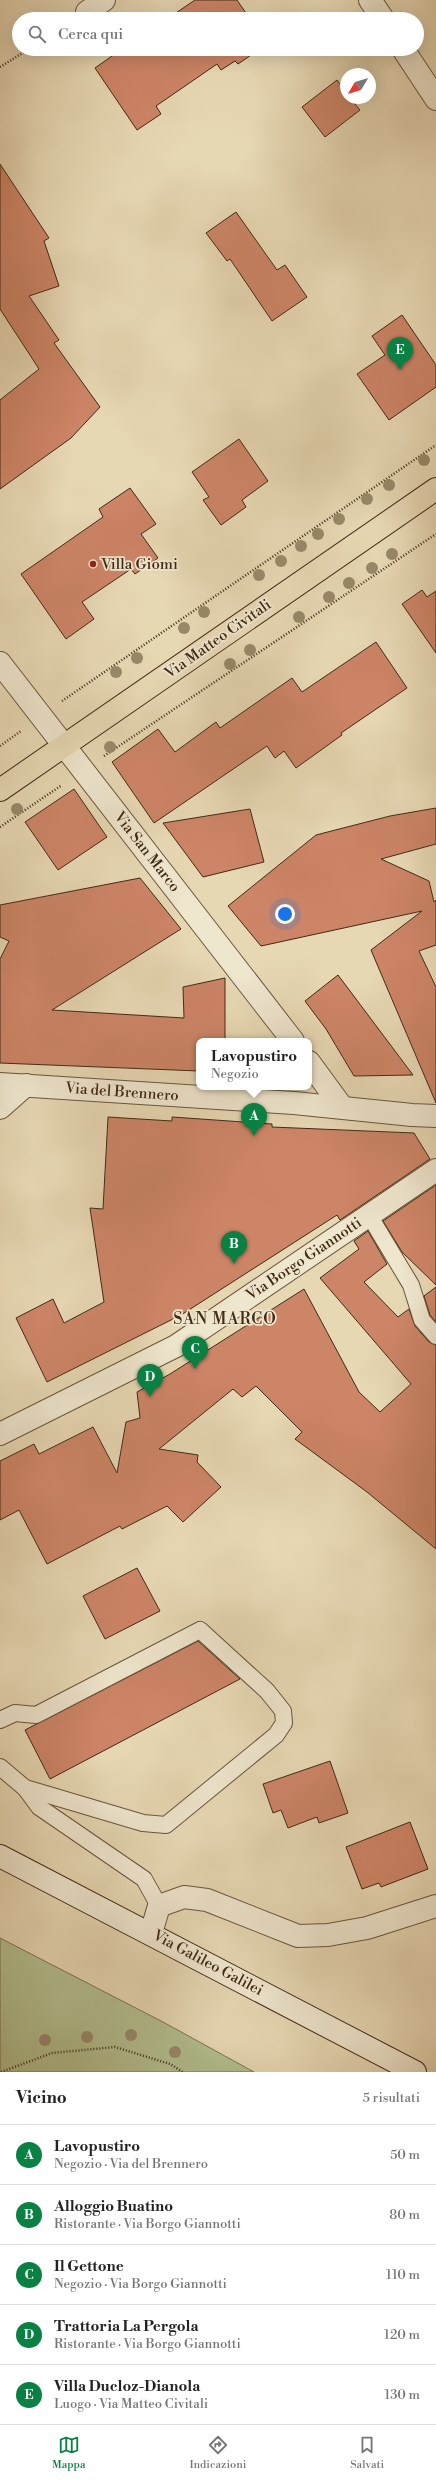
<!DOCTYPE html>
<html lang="it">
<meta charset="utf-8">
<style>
:root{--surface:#fff;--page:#f2f2f2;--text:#222;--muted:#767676;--line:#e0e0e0;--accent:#0b8043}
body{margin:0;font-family:"Libre Bodoni",serif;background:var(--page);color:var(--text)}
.compass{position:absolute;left:340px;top:68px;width:36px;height:36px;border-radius:50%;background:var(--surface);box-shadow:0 4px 16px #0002;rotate:232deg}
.you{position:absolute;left:285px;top:914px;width:14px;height:14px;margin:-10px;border:3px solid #fff;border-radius:50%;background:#1a73e8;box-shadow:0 0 0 6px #1a73e833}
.badge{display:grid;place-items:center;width:26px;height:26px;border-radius:50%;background:var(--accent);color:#fff;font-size:13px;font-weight:700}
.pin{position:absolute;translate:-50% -33px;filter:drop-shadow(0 1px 2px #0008)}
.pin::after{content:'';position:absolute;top:21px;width:14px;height:12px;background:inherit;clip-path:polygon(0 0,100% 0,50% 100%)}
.popup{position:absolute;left:196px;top:1038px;width:116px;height:52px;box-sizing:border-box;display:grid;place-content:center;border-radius:8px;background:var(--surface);filter:drop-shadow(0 1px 3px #0005);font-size:13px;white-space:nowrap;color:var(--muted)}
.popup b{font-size:15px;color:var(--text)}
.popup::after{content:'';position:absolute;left:50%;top:100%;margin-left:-8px;border:8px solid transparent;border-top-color:var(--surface)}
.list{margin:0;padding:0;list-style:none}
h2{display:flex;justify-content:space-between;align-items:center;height:52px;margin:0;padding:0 16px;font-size:17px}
h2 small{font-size:13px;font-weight:400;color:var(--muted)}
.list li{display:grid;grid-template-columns:26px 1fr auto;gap:12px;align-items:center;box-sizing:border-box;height:60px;padding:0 16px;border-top:1px solid var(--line)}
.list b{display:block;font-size:15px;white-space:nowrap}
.list p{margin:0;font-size:13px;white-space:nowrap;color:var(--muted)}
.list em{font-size:13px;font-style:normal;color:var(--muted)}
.icon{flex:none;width:22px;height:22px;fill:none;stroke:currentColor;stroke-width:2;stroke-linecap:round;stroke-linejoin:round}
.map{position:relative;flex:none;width:436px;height:2072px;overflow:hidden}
.search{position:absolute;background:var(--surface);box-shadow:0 4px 16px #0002;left:12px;right:12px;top:12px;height:44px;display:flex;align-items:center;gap:10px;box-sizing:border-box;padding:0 14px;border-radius:22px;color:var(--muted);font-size:15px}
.sheet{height:352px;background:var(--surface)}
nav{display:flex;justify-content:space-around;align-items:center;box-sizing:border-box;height:56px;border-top:1px solid var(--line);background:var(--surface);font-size:11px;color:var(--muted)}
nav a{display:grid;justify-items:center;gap:2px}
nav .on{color:var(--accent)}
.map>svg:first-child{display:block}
.green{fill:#b3bf8f;stroke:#7a7452}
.building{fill:#cd8567;stroke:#402a14}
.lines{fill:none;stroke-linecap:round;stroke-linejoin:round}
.service-casing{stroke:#6a563c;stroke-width:18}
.minor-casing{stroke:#6a563c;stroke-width:24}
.tertiary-casing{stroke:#6a563c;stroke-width:24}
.secondary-casing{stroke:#402a14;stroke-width:24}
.primary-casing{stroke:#402a14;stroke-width:24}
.path{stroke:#402a14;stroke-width:2.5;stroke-dasharray:1 2;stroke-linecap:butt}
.service{stroke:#efe6ce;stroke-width:16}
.minor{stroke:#efe6ce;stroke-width:22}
.tertiary{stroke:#efe6ce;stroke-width:22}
.secondary{stroke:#efe6ce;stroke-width:22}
.primary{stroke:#e7d8b4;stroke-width:22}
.tree{fill:#98896a}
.poi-dot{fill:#8f2418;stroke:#efe6ce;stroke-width:1.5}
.labels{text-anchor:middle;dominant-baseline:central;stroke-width:3.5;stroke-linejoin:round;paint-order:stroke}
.poi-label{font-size:15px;fill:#402a14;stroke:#efe6ce;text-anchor:start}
.street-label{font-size:15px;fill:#402a14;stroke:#efe6ce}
.neighbourhood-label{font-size:16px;letter-spacing:1px;fill:#402a14;stroke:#efe6ce}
</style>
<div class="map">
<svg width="436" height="2072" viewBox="0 0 436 2072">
<rect width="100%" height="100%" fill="#e7d8b4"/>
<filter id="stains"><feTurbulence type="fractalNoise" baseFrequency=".005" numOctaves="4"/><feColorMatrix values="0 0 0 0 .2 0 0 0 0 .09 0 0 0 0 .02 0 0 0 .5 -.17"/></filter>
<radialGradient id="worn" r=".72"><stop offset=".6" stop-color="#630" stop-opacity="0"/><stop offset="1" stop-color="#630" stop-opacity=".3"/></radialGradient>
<!-- green -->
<path class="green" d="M0 1938 163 2022 254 2072H0Z"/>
<!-- building -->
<g class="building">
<path d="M195 0H237L250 19H167Z"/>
<path d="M122 49H260L238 64 235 61 221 70 217 64 156 106 161 114 137 130 95 68Z"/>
<path d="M337 80 346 92V98H350L360 110 325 137 302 107Z"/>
<path d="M0 164 49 238 44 241 59 286 29 296 59 340 54 343 100 407 71 438 0 489V400L39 369 0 309Z"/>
<path d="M236 212 277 270 285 265 307 297 272 321 230 259 227 261 206 233Z"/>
<path d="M402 315 436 365V387L389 420 357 374 385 355 372 336Z"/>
<path d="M239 439 268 481 242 500 246 507 221 525 203 500 209 497 192 472Z"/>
<path d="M130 488 156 524 141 534 158 558 135 574 131 569 82 602 94 619 66 639 21 574 103 517 99 509Z"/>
<path d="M422 590 427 597 436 591V653L402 604Z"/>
<path d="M376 642 407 688 341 733 342 735 296 768 284 751 275 758 267 746 154 823 112 762 158 729 175 752 216 722 220 728 292 678 302 692Z"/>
<path d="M74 789 107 837 58 870 25 822Z"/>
<path d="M436 808V844L381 859 429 881 434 902 436 900V945L419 951 436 987V1103L371 950 422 911 261 946 228 906 316 835 390 816Z"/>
<path d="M250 809 264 862 203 877 163 823Z"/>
<path d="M140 878 181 929 52 1010 184 1018 183 987 225 978V1041H199V1071L0 1063V959L9 941 0 937V905Z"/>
<path d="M338 975 413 1075 354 1076 326 1029 305 1001Z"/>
<path d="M108 1117 172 1121V1117L272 1124V1127L414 1133 430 1159 340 1220 337 1215 181 1315 47 1382 16 1318 53 1299 64 1323 104 1302 90 1208 103 1209Z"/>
<path d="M436 1185V1285L402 1252 383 1221Z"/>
<path d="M368 1231 387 1264 364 1282 398 1317 409 1309 415 1326 429 1342 436 1345V1549L367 1492 295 1439 302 1432 256 1386 242 1397 233 1389 159 1449 198 1455 197 1462 221 1487 183 1522 167 1506 122 1529 120 1526 47 1564 19 1510 0 1520V1461L34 1444 39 1454 93 1427 117 1473 126 1422 140 1418 137 1392 170 1374 304 1289 359 1392 380 1412 411 1384 320 1278 359 1249 354 1241Z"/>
<path d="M436 1287V1322L430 1315 424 1296Z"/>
<path d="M137 1568 160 1611 105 1639 83 1596Z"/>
<path d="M198 1641 240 1679 50 1779 25 1730Z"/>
<path d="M330 1761 348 1813 319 1823 317 1817 288 1828 281 1810 273 1813 263 1784Z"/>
<path d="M410 1822 428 1869 381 1887 379 1883 362 1889 346 1847Z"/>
</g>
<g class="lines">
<defs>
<g id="service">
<path d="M369 1215 411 1285 422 1320 436 1336"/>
<path d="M0 1720 15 1713 36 1715 200 1630 267 1691 283 1711 284 1723 276 1735 166 1825 143 1823 25 1788 0 1767"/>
<path d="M25 1788 39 1807 144 1879 159 1906"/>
</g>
<g id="minor">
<path d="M370 0 383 19"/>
<path d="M87 12 104 0"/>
<path d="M403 49 436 99"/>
<path d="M0 1108 26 1085"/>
<path d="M151 1933 159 1906 184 1897 207 1900 298 1936 328 1935 367 1928 436 1906"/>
</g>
<g id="tertiary">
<path d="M0 663 293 1041"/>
<path d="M309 1062 342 1107"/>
<path d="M0 1084 294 1103 412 1115 436 1116"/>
<path d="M0 1434 176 1346 436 1170"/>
</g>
<path id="secondary" d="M0 1856 415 2072"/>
<path id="primary" d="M0 790 436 489"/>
</defs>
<!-- service casing -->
<use href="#service" class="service-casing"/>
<!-- minor casing -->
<use href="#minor" class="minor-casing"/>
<!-- tertiary casing -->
<use href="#tertiary" class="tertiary-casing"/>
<!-- secondary casing -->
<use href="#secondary" class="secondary-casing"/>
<!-- primary casing -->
<use href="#primary" class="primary-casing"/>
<!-- path -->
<g class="path">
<path d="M0 67 29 49"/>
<path d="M62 701 436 445"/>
<path d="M0 746 21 731"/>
<path d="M104 756 436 534"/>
<path d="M0 827 62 785"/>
<path d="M1 2072 52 2053 115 2047 170 2064 183 2072"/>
</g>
<!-- service -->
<use href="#service" class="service"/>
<!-- minor -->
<use href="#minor" class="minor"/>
<!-- tertiary -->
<use href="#tertiary" class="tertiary"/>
<!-- secondary -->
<use href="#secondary" class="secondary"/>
<!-- primary -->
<use href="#primary" class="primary"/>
</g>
<!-- trees -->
<g class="tree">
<circle cx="424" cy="460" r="6"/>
<circle cx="389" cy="485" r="6"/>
<circle cx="367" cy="499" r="6"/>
<circle cx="339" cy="519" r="6"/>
<circle cx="318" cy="534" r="6"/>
<circle cx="301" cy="546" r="6"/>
<circle cx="392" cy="554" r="6"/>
<circle cx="281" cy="561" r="6"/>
<circle cx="372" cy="568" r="6"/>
<circle cx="259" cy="575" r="6"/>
<circle cx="349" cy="583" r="6"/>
<circle cx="329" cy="597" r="6"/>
<circle cx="204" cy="612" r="6"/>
<circle cx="299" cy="617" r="6"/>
<circle cx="184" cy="628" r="6"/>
<circle cx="250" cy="650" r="6"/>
<circle cx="137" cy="658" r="6"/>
<circle cx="230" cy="664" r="6"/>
<circle cx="116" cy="672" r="6"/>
<circle cx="110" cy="747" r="6"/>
<circle cx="17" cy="809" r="6"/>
<circle cx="131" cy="2035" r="6"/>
<circle cx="87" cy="2037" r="6"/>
<circle cx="45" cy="2040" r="6"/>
<circle cx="175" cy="2052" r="6"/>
</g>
<!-- markers -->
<circle class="poi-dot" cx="93" cy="564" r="4"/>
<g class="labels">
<!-- poi labels -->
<g class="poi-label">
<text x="101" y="564">Villa Giomi</text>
</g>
<!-- street labels -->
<g class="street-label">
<text transform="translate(218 639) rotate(-35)">Via Matteo Civitali</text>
<text transform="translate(147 852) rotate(52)">Via San Marco</text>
<text transform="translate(122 1092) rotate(4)">Via del Brennero</text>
<text transform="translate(304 1259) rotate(-34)">Via Borgo Giannotti</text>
<text transform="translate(208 1963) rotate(28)">Via Galileo Galilei</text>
</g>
<!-- neighbourhood labels -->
<g class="neighbourhood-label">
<text x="225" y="1319">SAN MARCO</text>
</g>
</g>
<rect width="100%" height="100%" filter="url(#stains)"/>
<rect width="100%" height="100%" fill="url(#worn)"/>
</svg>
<svg class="compass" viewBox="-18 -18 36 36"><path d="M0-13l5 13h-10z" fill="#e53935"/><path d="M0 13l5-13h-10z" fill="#767676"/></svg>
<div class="you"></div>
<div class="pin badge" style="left:254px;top:1136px">A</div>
<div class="popup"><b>Lavopustiro</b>Negozio</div>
<div class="pin badge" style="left:234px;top:1264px">B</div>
<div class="pin badge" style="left:195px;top:1369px">C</div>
<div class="pin badge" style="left:150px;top:1397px">D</div>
<div class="pin badge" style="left:400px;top:370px">E</div>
<div class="search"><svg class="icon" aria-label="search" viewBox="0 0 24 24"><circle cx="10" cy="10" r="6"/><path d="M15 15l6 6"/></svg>Cerca qui</div>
</div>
<section class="sheet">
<h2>Vicino<small>5 risultati</small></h2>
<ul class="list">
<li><span class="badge">A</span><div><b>Lavopustiro</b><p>Negozio · Via del Brennero</p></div><em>50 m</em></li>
<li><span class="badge">B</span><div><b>Alloggio Buatino</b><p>Ristorante · Via Borgo Giannotti</p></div><em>80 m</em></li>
<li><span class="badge">C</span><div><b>Il Gettone</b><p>Negozio · Via Borgo Giannotti</p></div><em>110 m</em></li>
<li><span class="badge">D</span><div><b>Trattoria La Pergola</b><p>Ristorante · Via Borgo Giannotti</p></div><em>120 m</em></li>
<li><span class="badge">E</span><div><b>Villa Ducloz-Dianola</b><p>Luogo · Via Matteo Civitali</p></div><em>130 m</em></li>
</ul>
</section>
<nav>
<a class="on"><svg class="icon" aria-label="map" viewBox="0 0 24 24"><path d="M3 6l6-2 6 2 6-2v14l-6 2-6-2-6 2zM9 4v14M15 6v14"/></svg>Mappa</a>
<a><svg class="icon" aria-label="directions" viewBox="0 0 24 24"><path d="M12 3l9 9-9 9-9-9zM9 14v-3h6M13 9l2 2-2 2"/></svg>Indicazioni</a>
<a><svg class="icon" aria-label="saved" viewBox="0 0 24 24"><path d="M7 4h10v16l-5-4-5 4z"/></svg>Salvati</a>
</nav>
